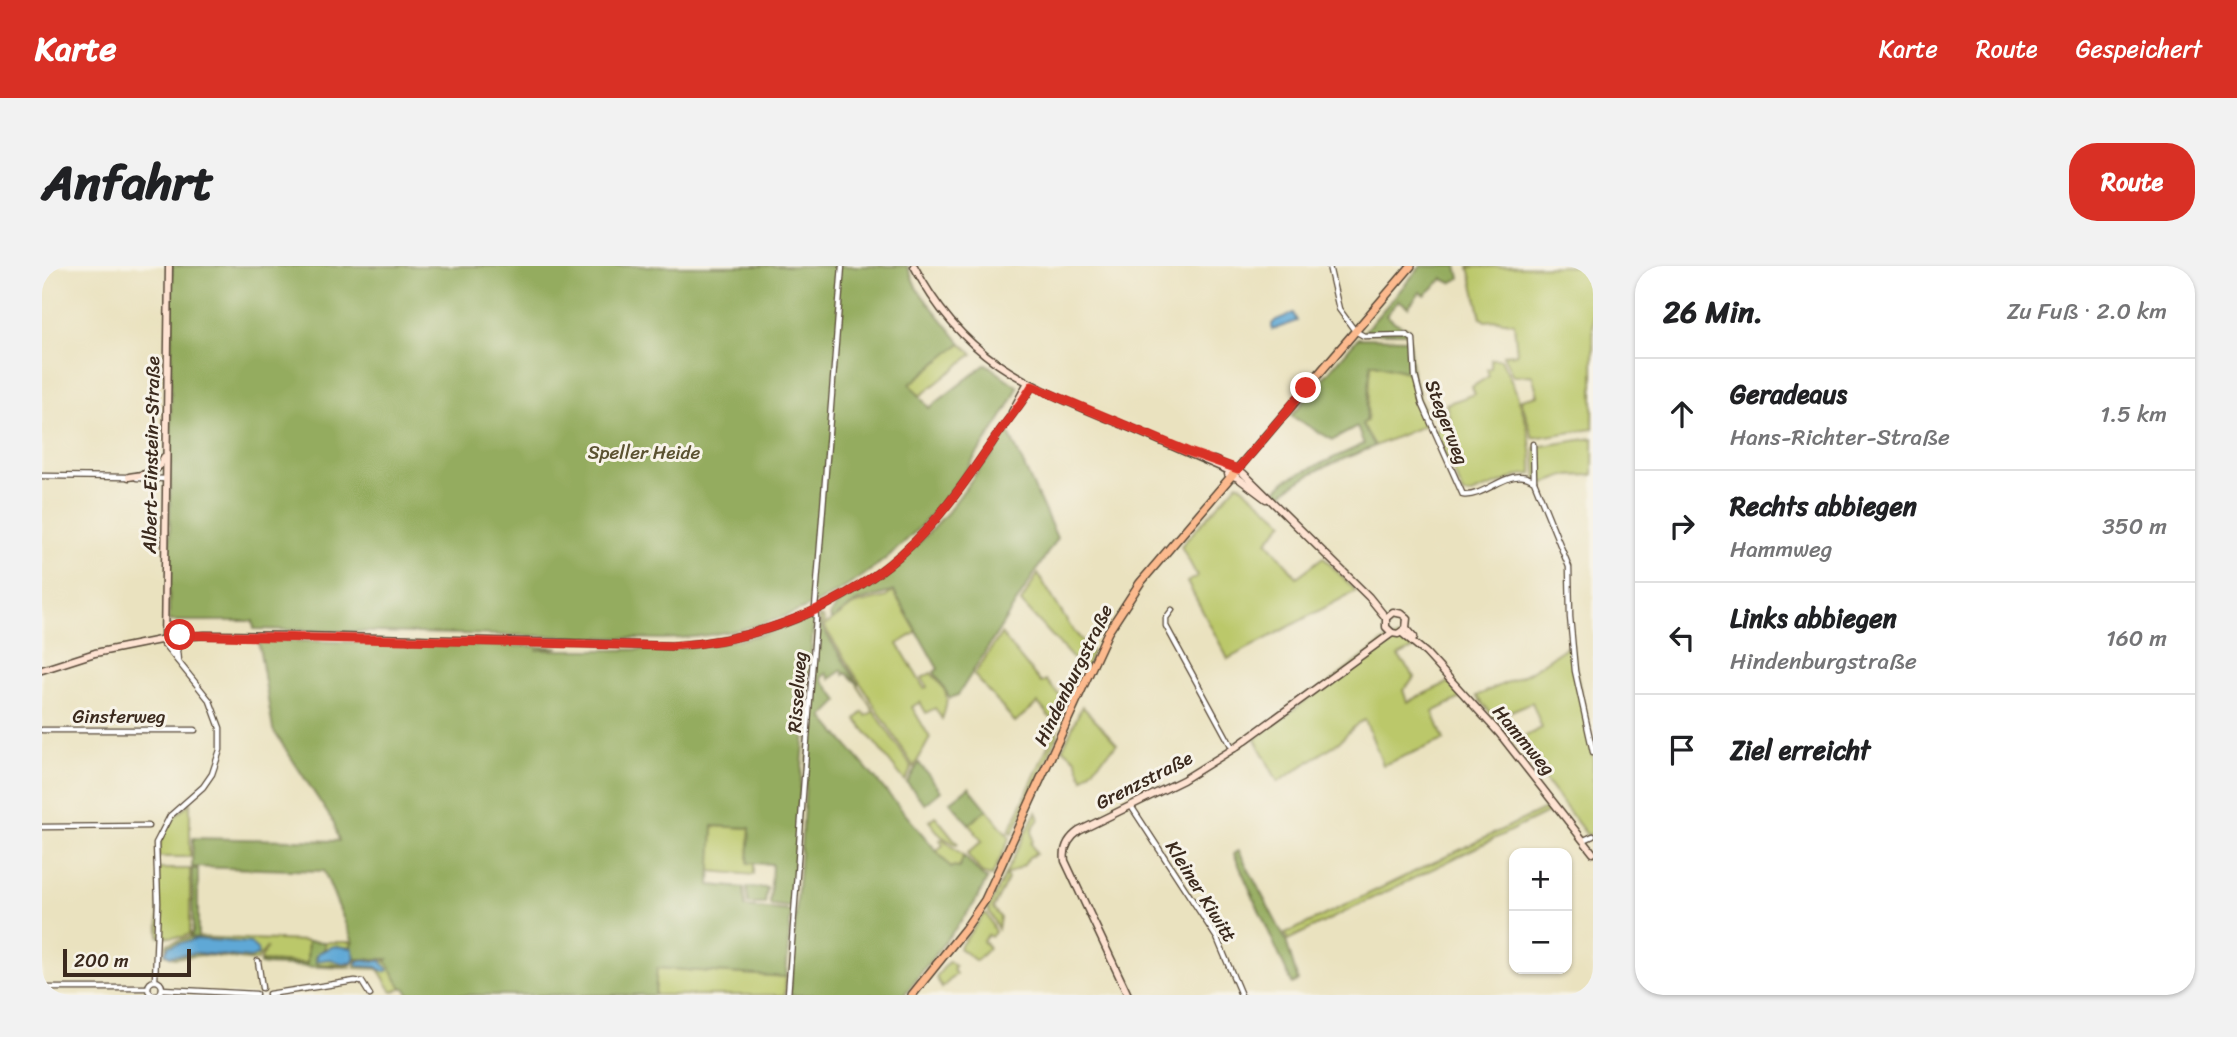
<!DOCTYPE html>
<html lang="de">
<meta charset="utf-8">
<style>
:root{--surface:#fff;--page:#f2f2f2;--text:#202124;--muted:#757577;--line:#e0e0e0;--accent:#d93025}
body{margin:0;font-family:Sriracha,sans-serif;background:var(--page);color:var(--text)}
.controls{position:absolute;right:21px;bottom:21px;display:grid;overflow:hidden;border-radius:14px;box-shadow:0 2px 5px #0004}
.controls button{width:63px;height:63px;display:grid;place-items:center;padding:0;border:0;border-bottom:2px solid var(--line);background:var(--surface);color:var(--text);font:35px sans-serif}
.scale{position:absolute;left:21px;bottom:18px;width:128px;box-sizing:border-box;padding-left:7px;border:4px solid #3b2a1e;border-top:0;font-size:19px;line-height:24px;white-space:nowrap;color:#3b2a1e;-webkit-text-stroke:5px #f7f3e8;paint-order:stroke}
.stop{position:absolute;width:21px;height:21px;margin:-16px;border:5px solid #d93025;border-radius:50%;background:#fff}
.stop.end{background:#d93025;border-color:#fff;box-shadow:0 2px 7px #0008}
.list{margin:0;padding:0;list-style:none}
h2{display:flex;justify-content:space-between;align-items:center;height:91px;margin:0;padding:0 28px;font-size:30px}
h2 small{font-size:23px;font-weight:400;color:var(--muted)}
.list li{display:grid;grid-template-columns:46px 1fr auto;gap:21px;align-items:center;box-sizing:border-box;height:112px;padding:0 28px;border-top:2px solid var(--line)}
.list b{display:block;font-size:26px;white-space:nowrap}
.list p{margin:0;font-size:23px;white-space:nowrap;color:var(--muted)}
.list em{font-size:23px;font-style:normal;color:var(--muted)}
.icon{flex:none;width:38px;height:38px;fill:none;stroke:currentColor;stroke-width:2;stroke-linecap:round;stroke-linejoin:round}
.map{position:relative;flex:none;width:1551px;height:729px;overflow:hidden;border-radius:28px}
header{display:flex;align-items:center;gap:42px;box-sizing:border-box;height:98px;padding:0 35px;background:var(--accent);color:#fff}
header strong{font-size:33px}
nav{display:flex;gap:38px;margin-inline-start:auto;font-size:24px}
.intro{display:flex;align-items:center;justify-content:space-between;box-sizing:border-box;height:168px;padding:0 42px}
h1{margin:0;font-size:49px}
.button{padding:18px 32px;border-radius:28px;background:var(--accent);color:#fff;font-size:24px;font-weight:700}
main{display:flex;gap:42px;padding:0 42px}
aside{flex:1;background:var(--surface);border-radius:28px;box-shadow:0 2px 5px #0004}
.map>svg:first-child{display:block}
.green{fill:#bbc86a;stroke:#7b7944;stroke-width:2}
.forest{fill:#94ac5e;stroke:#686b3e;stroke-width:2}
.water{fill:#5ea8d6;stroke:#4c697a;stroke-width:2}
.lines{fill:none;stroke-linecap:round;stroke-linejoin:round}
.street-casing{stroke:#554636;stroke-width:7}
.secondary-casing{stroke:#554636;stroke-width:9}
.primary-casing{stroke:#554636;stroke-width:10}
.street{stroke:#fff;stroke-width:4.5}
.secondary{stroke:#fee3d2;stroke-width:6}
.primary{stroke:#fcba8e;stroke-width:7}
.route{stroke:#d93025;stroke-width:9}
.labels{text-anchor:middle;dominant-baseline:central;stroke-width:6;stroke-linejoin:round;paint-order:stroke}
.street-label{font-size:19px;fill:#3b2a1e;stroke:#f7f3e8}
.park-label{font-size:19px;fill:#5b5231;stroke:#f7f3e8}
</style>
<header>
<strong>Karte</strong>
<nav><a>Karte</a><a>Route</a><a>Gespeichert</a></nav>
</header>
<div class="intro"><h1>Anfahrt</h1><a class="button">Route</a></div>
<main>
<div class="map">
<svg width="1551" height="729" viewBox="0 0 1551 729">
<rect width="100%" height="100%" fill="#f7f3e8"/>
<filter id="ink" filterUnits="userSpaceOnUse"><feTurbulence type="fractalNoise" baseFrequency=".0143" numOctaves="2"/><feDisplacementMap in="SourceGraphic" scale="14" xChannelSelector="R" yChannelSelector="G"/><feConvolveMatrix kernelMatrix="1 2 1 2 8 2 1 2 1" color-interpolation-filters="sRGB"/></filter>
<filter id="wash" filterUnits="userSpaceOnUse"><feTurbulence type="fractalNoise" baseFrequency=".00686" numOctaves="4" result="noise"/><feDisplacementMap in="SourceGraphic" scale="28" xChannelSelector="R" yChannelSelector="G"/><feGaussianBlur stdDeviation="1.57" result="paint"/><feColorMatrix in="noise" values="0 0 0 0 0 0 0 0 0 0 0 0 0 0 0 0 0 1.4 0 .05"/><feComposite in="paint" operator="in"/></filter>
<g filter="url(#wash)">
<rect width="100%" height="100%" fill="#eae2bf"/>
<!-- green -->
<g class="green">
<path d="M1551 0V163L1491 172 1479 133 1496 129 1490 109 1471 110 1461 89 1475 88 1472 57 1457 54 1443 55 1439 52 1427 1Z"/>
<path d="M919 77 931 88 878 130 868 118Z"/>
<path d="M1449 93H1459C1477 128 1492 168 1490 208L1479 209 1429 228H1422L1392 165 1409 157 1404 138 1433 128 1430 121 1447 110 1445 103 1449 102Z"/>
<path d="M1329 97 1370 107 1386 158 1333 180 1320 158 1325 155Z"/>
<path d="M1551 172V209L1523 210 1495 220 1493 181Z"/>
<path d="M1196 217 1242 256 1225 275 1255 311 1281 291 1314 325 1186 393 1145 316 1155 310 1139 280Z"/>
<path d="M996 308 1028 360 1050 387 1042 405 979 336Z"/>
<path d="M851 325 875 366 856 378 882 422 885 421 880 412 889 407C905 424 909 430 900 453L893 442 884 447 878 436 870 441 888 472 872 501 776 351 781 352 784 359 811 339 844 331Z"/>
<path d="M959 368 999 417 1004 414 1025 438 1015 460 996 437 973 456 932 409Z"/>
<path d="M1363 371 1375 381 1356 390 1373 411 1361 424 1365 436 1407 416 1421 431 1391 446 1402 474 1341 499 1323 454 1316 457 1297 476 1236 516 1213 473 1345 373Z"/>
<path d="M1529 378 1551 491V567L1545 569 1473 475 1500 462 1490 436 1453 452 1434 430 1486 407Z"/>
<path d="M815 419 870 502 863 515 814 453 821 446 824 450 832 445Z"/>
<path d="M1040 440 1075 478 1041 513 1034 493 1021 482Z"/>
<path d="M1014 462 1016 469 971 567 967 566Z"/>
<path d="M148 537V591H116C118 565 129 553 148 537Z"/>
<path d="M1507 541 1509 545 1246 674 1243 668Z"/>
<path d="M945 543 968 572 950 610 941 608 925 588 940 575 927 558Z"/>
<path d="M994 546 997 553 990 563 991 575 989 577 994 588 987 591 982 599 964 609 966 613 951 642 958 651 956 663 946 643Z"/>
<path d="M893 550 895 552 916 578H913L899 570 887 555Z"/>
<path d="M671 560 708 562 706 596 712 597V609L668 605Z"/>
<path d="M901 573 922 590 920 592 922 595 916 602 909 603 894 585 901 579 898 574Z"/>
<path d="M116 603H148V668L140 671H117Z"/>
<path d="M942 648H945L953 666 949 671 946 669 941 675 947 682 934 695 917 682Z"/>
<path d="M148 671 266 675 265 697 218 695 225 681 214 695 162 689 132 692 123 688 125 678Z"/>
<path d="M282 676H311L310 682 313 694 309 699 275 698 274 695 283 682Z"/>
<path d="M316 693 344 695 360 722 350 726 336 703 313 702V698Z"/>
<path d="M907 695 913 700 911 704 914 708 900 722 894 711Z"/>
<path d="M614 702 744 711 743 729H613Z"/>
</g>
<!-- forest -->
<g class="forest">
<path d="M130 0H865L875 23 919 77 868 118 887 142 944 98 976 121C966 144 951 165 937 185 861 303 762 368 620 373L212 363 211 355H127Z"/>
<path d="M1379 0H1415L1418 12 1409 17 1401 13 1383 29 1378 26 1366 41 1357 34 1344 49 1354 57 1367 63 1365 67H1321Z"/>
<path d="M1316 72 1367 73 1370 107 1329 97 1324 155 1320 158 1333 180C1301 194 1263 205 1238 230L1234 224 1245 213 1322 178 1315 161 1291 174 1249 150Z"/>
<path d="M966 165 1015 272 916 429 908 432 892 406 896 403 852 325 814 336 789 355 788 348 798 336 837 311 874 280 905 247 942 197 948 193Z"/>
<path d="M772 350 749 641 728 639 730 598 706 597 708 562 671 560 668 619 702 622 703 641 749 645 744 711 615 702 613 729H368L363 722H360L344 695 346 693H312L308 681 311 676 282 605 150 601 151 572 297 575 292 557 231 464 216 374 517 381 494 384C590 383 682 390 772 350Z"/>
<path d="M776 355 817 419 804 407 802 409 800 404 788 413 784 407 779 412 797 435 781 451 909 602 912 600 917 602 922 590 940 610 945 613 932 638 862 729H748Z"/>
<path d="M877 497 899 525 883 538 865 517Z"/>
<path d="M927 521 945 543 927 558 908 536Z"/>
<path d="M1197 585 1244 675 1256 715 1250 718 1192 588Z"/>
<path d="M150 603H156V672L148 671 151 666Z"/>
<path d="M705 621 725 622 723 638H706Z"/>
<path d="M266 675 282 676 283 682 274 691 275 698 311 702 218 699V696L265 698Z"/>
</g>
<!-- water -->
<g class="water">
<path d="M1251 47 1255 55 1230 64V58L1234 54Z"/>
<path d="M153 673 208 677 215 683 216 689 209 692 155 687 128 690 123 687 127 680Z"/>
<path d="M292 680 310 682 313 691 310 697H299L288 693 274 695 276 687Z"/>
<path d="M317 695H339L346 704 342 706 335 701 316 700 314 697Z"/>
</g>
</g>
<g filter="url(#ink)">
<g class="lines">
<defs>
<g id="street">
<path d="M1287 0 1297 43 1313 65 1322 70 1364 69 1371 73 1373 110 1380 137 1421 229C1444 232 1469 198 1492 215L1527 301 1528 351 1533 405 1551 486"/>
<path d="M1491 178 1492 214"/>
<path d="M0 210 87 211"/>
<path d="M95 212 124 213"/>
<path d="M1130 344 1124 352V360L1191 483"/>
<path d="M130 377 133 388"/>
<path d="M136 395 135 385 139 371"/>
<path d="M0 464H153"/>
<path d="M1089 540 1175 672 1199 729"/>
<path d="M0 561 106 560"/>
<path d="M1542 574 1551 570"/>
<path d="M216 695 220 722"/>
<path d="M113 714 116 637 114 577 128 550 161 521 170 508 178 484V462L168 435 122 378"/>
<circle cx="113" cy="722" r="7"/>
<path d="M0 722H106"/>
<path d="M120 723 214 728"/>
<path d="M227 728 313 715 320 716 328 729"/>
<path d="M746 729 774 352 773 343 800 0"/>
</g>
<g id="secondary">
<path d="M872 0C922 97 990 121 1084 160 1120 175 1156 192 1193 207"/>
<path d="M970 146 985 118"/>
<path d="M1172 194 1201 207 1327 331 1344 352"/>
<path d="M1186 208 1196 212 1224 233"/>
<path d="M87 211C104 208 115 209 122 191"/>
<path d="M126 360 131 366 139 369"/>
<path d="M1364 362 1356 368 1350 367 1344 361V352L1351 346 1360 348 1365 352 1364 362 1372 371"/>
<path d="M1360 367 1384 387 1457 467 1551 587"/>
<path d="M122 378 127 0"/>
<path d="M0 404 53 387 128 372 163 369 260 370 629 380C726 375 820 334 886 262 912 233 934 200 956 168 967 152 980 137 990 120"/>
<path d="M1086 729 1023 595C1021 582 1027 572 1037 565L1141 514 1191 483 1350 367"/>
</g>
<path id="primary" d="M870 729 923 663 943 634 1066 366 1098 317 1369 0"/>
</defs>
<!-- street casing -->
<use href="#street" class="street-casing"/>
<!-- secondary casing -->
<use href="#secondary" class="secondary-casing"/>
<!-- primary casing -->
<use href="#primary" class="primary-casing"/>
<!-- street -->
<use href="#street" class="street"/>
<!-- secondary -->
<use href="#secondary" class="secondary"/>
<!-- primary -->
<use href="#primary" class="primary"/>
</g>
</g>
<g class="lines" filter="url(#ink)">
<!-- route -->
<path class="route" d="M138 369 629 380C725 375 820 334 886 262 912 233 934 200 956 168 967 152 980 137 990 120L1147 186 1196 203 1264 122"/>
</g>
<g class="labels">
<!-- street labels -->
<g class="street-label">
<text transform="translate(1405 156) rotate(69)">Stegerweg</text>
<text transform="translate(109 189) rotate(-89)">Albert-Einstein-Straße</text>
<text transform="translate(1031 409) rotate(-64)">Hindenburgstraße</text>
<text transform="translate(755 426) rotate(-86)">Risselweg</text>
<text x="77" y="450">Ginsterweg</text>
<text transform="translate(1482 474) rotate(50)">Hammweg</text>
<text transform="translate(1102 514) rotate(-27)">Grenzstraße</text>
<text transform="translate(1159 625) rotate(58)">Kleiner Kiwitt</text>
</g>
<!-- park labels -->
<g class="park-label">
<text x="602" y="186">Speller Heide</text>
</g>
</g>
</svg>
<div class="controls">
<button>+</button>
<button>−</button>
</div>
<div class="scale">200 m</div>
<div class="stop" style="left:138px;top:369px"></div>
<div class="stop end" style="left:1264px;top:122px"></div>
</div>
<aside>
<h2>26 Min.<small>Zu Fuß · 2.0 km</small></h2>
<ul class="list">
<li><svg class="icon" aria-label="ahead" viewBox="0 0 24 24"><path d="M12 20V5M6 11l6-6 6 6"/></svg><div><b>Geradeaus</b><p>Hans-Richter-Straße</p></div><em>1.5 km</em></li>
<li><svg class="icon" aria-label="right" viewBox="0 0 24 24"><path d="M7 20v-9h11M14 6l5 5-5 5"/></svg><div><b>Rechts abbiegen</b><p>Hammweg</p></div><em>350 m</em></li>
<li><svg class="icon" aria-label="left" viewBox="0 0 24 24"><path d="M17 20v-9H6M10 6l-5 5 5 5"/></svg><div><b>Links abbiegen</b><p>Hindenburgstraße</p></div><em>160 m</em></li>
<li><svg class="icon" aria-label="arrive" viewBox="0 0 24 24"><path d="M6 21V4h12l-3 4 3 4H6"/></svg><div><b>Ziel erreicht</b></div></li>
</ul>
</aside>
</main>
